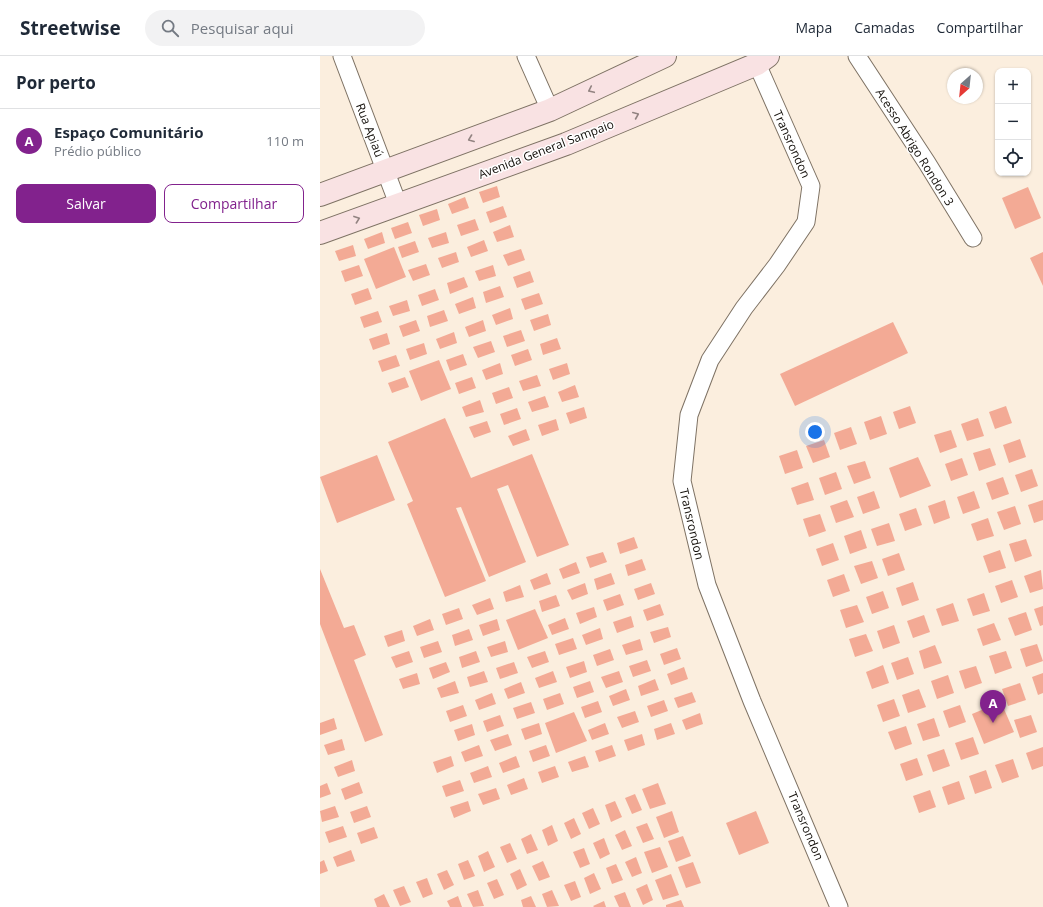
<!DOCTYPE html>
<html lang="pt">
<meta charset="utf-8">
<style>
:root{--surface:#fff;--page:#f2f2f3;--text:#1f2937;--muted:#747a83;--line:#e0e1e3;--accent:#82228d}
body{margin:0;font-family:"Open Sans",sans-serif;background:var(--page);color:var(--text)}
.controls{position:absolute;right:12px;top:12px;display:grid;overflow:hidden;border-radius:8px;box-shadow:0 1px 3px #0004}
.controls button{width:36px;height:36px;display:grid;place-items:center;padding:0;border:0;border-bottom:1px solid var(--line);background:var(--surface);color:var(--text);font:20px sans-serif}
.compass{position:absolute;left:627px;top:12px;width:36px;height:36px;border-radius:50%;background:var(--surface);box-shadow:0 1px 3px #0004;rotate:207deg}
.you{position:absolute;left:495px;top:376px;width:14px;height:14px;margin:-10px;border:3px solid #fff;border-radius:50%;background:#1a73e8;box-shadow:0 0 0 6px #1a73e833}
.badge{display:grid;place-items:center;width:26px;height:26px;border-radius:50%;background:var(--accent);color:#fff;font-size:13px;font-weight:700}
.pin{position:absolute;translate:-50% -33px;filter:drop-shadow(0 1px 2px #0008)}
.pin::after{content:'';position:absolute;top:21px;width:14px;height:12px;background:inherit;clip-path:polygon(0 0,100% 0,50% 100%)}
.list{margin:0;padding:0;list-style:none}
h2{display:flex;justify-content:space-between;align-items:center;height:52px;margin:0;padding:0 16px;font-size:17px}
h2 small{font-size:13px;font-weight:400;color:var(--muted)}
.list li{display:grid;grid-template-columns:26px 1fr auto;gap:12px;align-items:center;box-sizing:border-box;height:64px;padding:0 16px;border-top:1px solid var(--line)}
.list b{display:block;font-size:15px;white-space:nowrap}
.list p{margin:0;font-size:13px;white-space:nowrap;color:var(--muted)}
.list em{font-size:13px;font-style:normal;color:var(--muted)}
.actions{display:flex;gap:8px;padding:12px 16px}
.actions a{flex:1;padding:9px 0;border:1px solid var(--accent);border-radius:8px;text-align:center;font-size:14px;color:var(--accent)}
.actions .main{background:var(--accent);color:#fff}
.icon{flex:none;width:22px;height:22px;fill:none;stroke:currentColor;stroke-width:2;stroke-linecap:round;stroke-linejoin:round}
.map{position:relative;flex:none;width:723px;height:851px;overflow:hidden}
header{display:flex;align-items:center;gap:24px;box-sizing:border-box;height:56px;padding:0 20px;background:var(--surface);border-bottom:1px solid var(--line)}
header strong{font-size:19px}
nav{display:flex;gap:22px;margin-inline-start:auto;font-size:14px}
.search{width:280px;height:36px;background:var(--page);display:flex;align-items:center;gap:10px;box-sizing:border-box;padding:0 14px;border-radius:22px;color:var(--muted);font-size:15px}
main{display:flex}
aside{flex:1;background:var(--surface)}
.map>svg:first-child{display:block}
.building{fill:#f3aa95}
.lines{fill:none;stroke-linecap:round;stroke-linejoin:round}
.street-casing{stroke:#7e7264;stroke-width:19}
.secondary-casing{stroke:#7e7264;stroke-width:24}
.street{stroke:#fff;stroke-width:17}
.secondary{stroke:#f9e2e3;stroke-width:22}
.oneway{stroke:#928381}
.labels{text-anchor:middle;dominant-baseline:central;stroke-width:3;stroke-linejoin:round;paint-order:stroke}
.street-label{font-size:12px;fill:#130f0a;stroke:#fff}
</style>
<header>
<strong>Streetwise</strong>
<div class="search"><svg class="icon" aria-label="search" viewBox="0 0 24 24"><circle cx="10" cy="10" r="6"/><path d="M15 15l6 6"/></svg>Pesquisar aqui</div>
<nav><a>Mapa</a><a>Camadas</a><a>Compartilhar</a></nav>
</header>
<main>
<aside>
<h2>Por perto<small></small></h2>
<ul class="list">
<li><span class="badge">A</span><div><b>Espaço Comunitário</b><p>Prédio público</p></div><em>110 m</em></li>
</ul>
<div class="actions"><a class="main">Salvar</a><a>Compartilhar</a></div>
</aside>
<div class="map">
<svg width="723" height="851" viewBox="0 0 723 851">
<rect width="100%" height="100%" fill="#fbeede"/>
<!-- building -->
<g class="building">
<path d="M177 130 180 141 163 147 159 136Z"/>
<path d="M708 131 721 162 695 173 682 142Z"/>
<path d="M145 141 149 152 132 158 128 148Z"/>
<path d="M183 150 187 161 170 167 166 156Z"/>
<path d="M117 153 120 164 103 170 99 159Z"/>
<path d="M155 163 159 174 141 180 137 169Z"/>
<path d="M88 166 92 177 75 183 71 172Z"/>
<path d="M190 169 194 181 177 186 173 176Z"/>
<path d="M62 176 65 187 48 193 44 183Z"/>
<path d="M126 176 129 187 112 192 108 182Z"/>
<path d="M164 184 168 195 151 201 147 191Z"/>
<path d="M95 185 99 196 82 202 78 191Z"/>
<path d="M33 189 36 200 19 205 15 195Z"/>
<path d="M74 191 86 221 56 233 44 203Z"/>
<path d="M201 193 205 204 188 210 183 199Z"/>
<path d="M136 196 139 206 122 212 118 202Z"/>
<path d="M723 196V230L710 202Z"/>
<path d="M106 208 110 219 93 225 88 214Z"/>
<path d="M39 209 43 220 25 226 21 215Z"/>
<path d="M173 209 176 220 159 225 155 215Z"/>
<path d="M210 215 214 226 197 232 193 221Z"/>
<path d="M144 221 148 231 130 238 127 227Z"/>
<path d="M180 230 184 241 166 247 163 236Z"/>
<path d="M48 232 52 243 35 249 31 238Z"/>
<path d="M115 233 119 244 102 250 98 239Z"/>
<path d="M219 237 223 248 205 254 201 243Z"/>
<path d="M153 241 156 252 139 258 135 248Z"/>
<path d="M87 244 90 255 73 260 69 250Z"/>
<path d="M190 252 193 263 176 269 172 259Z"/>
<path d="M124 254 128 265 110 271 107 260Z"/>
<path d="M58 255 62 266 44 272 40 261Z"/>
<path d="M228 258 231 269 214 275 210 264Z"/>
<path d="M96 264 100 275 83 281 79 270Z"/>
<path d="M163 264 166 275 149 281 145 271Z"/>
<path d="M573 266 588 297 475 350 460 318Z"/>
<path d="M201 274 205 285 187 291 183 280Z"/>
<path d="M134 276 137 287 120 293 116 283Z"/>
<path d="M67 277 70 288 53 294 49 283Z"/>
<path d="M237 282 241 293 223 299 220 288Z"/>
<path d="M171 285 175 296 158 302 153 291Z"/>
<path d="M104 287 107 298 90 304 86 293Z"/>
<path d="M208 293 212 304 195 310 191 299Z"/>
<path d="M143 298 147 309 130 315 126 304Z"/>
<path d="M76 299 80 310 62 316 58 305Z"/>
<path d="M119 304 131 333 101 345 89 315Z"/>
<path d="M180 307 183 318 166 324 162 314Z"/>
<path d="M247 307 250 318 233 324 229 313Z"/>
<path d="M217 319 221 330 203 335 199 325Z"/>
<path d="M85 321 89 331 72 337 68 327Z"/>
<path d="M152 321 156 332 139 338 135 327Z"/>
<path d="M255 329 259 341 242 346 238 336Z"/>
<path d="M189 331 193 342 176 348 172 337Z"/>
<path d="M225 340 229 351 212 356 208 346Z"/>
<path d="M160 344 164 356 146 361 142 351Z"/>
<path d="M590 350 596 367 579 373 573 356Z"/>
<path d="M686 350 692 367 675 373 669 356Z"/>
<path d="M264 351 267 362 250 368 246 357Z"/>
<path d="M197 352 201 363 184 369 180 358Z"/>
<path d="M561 360 567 378 550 384 544 366Z"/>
<path d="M125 362 151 422 212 398 249 489 217 501 188 429 177 433 206 506 169 521 141 451 136 452 166 525 125 541 87 448 93 445 68 386Z"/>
<path d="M658 362 664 380 647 385 641 368Z"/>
<path d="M236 363 239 374 222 380 218 369Z"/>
<path d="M167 365 171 376 154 382 149 371Z"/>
<path d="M531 371 537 388 520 394 514 377Z"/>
<path d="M206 373 210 384 193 390 188 380Z"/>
<path d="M631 374 637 391 620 397 614 379Z"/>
<path d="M700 383 706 401 689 407 683 389Z"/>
<path d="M504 384 510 401 493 407 486 390Z"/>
<path d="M670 392 676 409 659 415 653 397Z"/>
<path d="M477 394 483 412 465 418 459 400Z"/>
<path d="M57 399 75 444 17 467 0 421Z"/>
<path d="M598 401 611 430 580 442 569 412Z"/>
<path d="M642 402 648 419 631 425 625 408Z"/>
<path d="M545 405 551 422 534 428 527 410Z"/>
<path d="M712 413 718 430 701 436 695 419Z"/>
<path d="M516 416 522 433 505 439 499 422Z"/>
<path d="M683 421 689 438 672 444 666 427Z"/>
<path d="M488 426 494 444 477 449 471 432Z"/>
<path d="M554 435 560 452 543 458 537 441Z"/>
<path d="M654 435 660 452 643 458 637 441Z"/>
<path d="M527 444 534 461 516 467 510 450Z"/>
<path d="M625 444 630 462 614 468 608 450Z"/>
<path d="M723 444V464L714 467 708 449Z"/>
<path d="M695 450 701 468 684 474 677 456Z"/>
<path d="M596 452 602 469 585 475 579 458Z"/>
<path d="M500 458 506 475 489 481 483 463Z"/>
<path d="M668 462 674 480 657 485 651 468Z"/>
<path d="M569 467 575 485 557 490 551 473Z"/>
<path d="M541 474 547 492 530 498 524 480Z"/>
<path d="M314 481 318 492 300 498 297 487Z"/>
<path d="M706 483 712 500 695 506 689 488Z"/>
<path d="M513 487 519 504 502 510 496 493Z"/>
<path d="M680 494 686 512 669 517 663 500Z"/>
<path d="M283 496 287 506 270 512 266 501Z"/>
<path d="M579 497 585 514 568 520 562 503Z"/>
<path d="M322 503 326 514 308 520 305 509Z"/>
<path d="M552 505 558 522 541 528 534 510Z"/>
<path d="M256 506 260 517 243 523 239 513Z"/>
<path d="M0 513 24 572 34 569 46 599 34 604 63 679 45 686 0 568Z"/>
<path d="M721 514 723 533 710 537 704 520Z"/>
<path d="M227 517 231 528 214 534 210 524Z"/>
<path d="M291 517 295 528 277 534 274 523Z"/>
<path d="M524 518 530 535 513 541 507 524Z"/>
<path d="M692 524 698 541 681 547 675 530Z"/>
<path d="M593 526 599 544 582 550 576 532Z"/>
<path d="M265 527 268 538 252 544 247 534Z"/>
<path d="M331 527 335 538 318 544 314 533Z"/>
<path d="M200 529 204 541 186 546 183 536Z"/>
<path d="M563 535 569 552 552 558 546 541Z"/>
<path d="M664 537 670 555 653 560 647 543Z"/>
<path d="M300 538 304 549 287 555 283 544Z"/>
<path d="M236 539 240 550 222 556 219 545Z"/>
<path d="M170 542 174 553 157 559 152 549Z"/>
<path d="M633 547 639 565 622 570 616 553Z"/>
<path d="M340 548 344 559 327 565 323 554Z"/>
<path d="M537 549 544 566 526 572 520 554Z"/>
<path d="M723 550V569L720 570 714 553Z"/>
<path d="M274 551 277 561 260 568 256 557Z"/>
<path d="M139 552 143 563 126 569 122 558Z"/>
<path d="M215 553 228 582 198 594 186 564Z"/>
<path d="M706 556 712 574 695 580 688 562Z"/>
<path d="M604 559 610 576 593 582 587 565Z"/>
<path d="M311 560 314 571 297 577 293 566Z"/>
<path d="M245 562 249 573 232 579 228 569Z"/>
<path d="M110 563 114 574 97 580 93 570Z"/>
<path d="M177 563 180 574 163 580 159 569Z"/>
<path d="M674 567 681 584 663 590 657 573Z"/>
<path d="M574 569 580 587 563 593 557 575Z"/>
<path d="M348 571 351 581 334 587 330 576Z"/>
<path d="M280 572 283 583 266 589 262 579Z"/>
<path d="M149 573 153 584 135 590 132 579Z"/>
<path d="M82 574 85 585 68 591 64 580Z"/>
<path d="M546 578 553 595 535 601 529 583Z"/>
<path d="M253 582 257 593 239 599 235 588Z"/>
<path d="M320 583 323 594 306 599 302 589Z"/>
<path d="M118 585 122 596 104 602 100 591Z"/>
<path d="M185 585 188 596 171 601 167 591Z"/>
<path d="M717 588 723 605 706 611 700 593Z"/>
<path d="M615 589 622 607 604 613 599 595Z"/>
<path d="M357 592 361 603 344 609 340 598Z"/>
<path d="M290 593 294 604 277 610 273 599Z"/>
<path d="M89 595 93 606 76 612 71 601Z"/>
<path d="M156 595 160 606 142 612 139 601Z"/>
<path d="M225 595 229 606 212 612 207 601Z"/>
<path d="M686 595 692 612 675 618 669 600Z"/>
<path d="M588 601 594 618 577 624 571 607Z"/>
<path d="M327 604 331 615 313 621 309 610Z"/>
<path d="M264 605 267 616 250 622 246 611Z"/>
<path d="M126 606 130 616 113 623 109 612Z"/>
<path d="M194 606 198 617 180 623 176 612Z"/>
<path d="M563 609 569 627 552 633 546 616Z"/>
<path d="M656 610 662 627 645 633 639 615Z"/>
<path d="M364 611 368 623 351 629 347 618Z"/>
<path d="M164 615 168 626 150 631 147 621Z"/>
<path d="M233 615 237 626 219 632 215 622Z"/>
<path d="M299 615 303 626 286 632 281 621Z"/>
<path d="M97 617 100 628 83 633 79 623Z"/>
<path d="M723 617V637L718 639 712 621Z"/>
<path d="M628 619 634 637 617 643 611 625Z"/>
<path d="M335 623 339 634 321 640 318 630Z"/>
<path d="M135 625 139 637 121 642 117 632Z"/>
<path d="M270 625 274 636 257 642 253 631Z"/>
<path d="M201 626 205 637 188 643 184 633Z"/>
<path d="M700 627 706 644 688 650 682 633Z"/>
<path d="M306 633 310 644 293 650 289 640Z"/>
<path d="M599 633 606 651 588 657 582 639Z"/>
<path d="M372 636 376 646 358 652 354 642Z"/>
<path d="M172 637 176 648 159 654 155 644Z"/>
<path d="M240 637 244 648 227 654 223 643Z"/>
<path d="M574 643 580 660 563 666 557 649Z"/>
<path d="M344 644 348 655 331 661 327 650Z"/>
<path d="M278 645 282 656 265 662 261 651Z"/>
<path d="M211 646 215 657 197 663 193 652Z"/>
<path d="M681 646 694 676 664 688 652 658Z"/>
<path d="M143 649 147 660 130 666 126 655Z"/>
<path d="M640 649 646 666 629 672 623 655Z"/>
<path d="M315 655 319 666 302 672 297 661Z"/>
<path d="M254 656 267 685 236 697 225 667Z"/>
<path d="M380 657 383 668 366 674 362 664Z"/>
<path d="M180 659 184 670 167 676 163 665Z"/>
<path d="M711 659 717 676 700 682 694 664Z"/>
<path d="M14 662 17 673 0 679V667Z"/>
<path d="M614 662 620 680 603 685 597 668Z"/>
<path d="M219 667 222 678 205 684 201 673Z"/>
<path d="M285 667 289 678 272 684 268 674Z"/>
<path d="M351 667 355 678 337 684 334 673Z"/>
<path d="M152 668 155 679 138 685 134 674Z"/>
<path d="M586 670 592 688 575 694 568 676Z"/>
<path d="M188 678 192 689 175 695 170 684Z"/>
<path d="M322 678 325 689 308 695 304 684Z"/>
<path d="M653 681 659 698 641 704 635 687Z"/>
<path d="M22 683 25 694 8 699 4 689Z"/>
<path d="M159 689 163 700 145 706 141 696Z"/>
<path d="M226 689 230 700 213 706 209 695Z"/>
<path d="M292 689 296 700 279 706 275 695Z"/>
<path d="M723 691V710L712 714 706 697Z"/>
<path d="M624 693 630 710 613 716 607 699Z"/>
<path d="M131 700 134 710 117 717 113 706Z"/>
<path d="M196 700 200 711 183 717 179 707Z"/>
<path d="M265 700 269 711 252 716 248 706Z"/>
<path d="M597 702 603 719 586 725 580 708Z"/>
<path d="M693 703 699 721 682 727 675 709Z"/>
<path d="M32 704 35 715 18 721 14 711Z"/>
<path d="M168 710 172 721 154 727 150 717Z"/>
<path d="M235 710 239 721 222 727 218 716Z"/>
<path d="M666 714 672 732 655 738 649 720Z"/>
<path d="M204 722 208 733 191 739 187 729Z"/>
<path d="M140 724 144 735 126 741 122 730Z"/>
<path d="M639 725 645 743 628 749 622 731Z"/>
<path d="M39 726 43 737 25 744 21 733Z"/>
<path d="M7 727 11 738 0 742V730Z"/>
<path d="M338 727 346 748 330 753 322 733Z"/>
<path d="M176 732 180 743 163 749 158 738Z"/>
<path d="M610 734 616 751 599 757 593 740Z"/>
<path d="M315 738 322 754 312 758 305 742Z"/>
<path d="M148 745 151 755 134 762 130 751Z"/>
<path d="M295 745 302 761 291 766 285 749Z"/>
<path d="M15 750 19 761 2 766 0 755Z"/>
<path d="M47 750 51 761 34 767 30 756Z"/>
<path d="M273 752 280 768 269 773 262 757Z"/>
<path d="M352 755 359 776 344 782 336 761Z"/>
<path d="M436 755 449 787 419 799 406 767Z"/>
<path d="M254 762 261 778 251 783 244 767Z"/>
<path d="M327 767 334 783 323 787 316 771Z"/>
<path d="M232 769 238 785 228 790 222 774Z"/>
<path d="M23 770 27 781 9 787 5 776Z"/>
<path d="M54 771 58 782 41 788 37 777Z"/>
<path d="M305 774 312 790 302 794 295 779Z"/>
<path d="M211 778 218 794 207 798 201 783Z"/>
<path d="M363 780 371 800 356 806 348 785Z"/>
<path d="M284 782 290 798 280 803 273 787Z"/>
<path d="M190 787 197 803 187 807 180 791Z"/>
<path d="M340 791 348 811 332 817 324 796Z"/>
<path d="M264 792 270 808 260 812 253 796Z"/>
<path d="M31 794 35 805 17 811 13 801Z"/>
<path d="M168 795 175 811 164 816 158 800Z"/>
<path d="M316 801 322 817 312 821 305 806Z"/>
<path d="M4 804 8 815 0 818V806Z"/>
<path d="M148 804 155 820 144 824 138 808Z"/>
<path d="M223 805 230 821 219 825 212 810Z"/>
<path d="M373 806 381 827 366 832 358 811Z"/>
<path d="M296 808 303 824 292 828 286 812Z"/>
<path d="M200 813 207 829 197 834 190 818Z"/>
<path d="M127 814 134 829 124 834 117 818Z"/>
<path d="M274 817 281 833 270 838 264 822Z"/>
<path d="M351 818 359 839 343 844 335 824Z"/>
<path d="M107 822 113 838 103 842 96 826Z"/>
<path d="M177 823 184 839 174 843 167 827Z"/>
<path d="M255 825 261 841 251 845 244 829Z"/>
<path d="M327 828 333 844 323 849 316 833Z"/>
<path d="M84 830 91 846 80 850 73 834Z"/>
<path d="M158 834 164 850 153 851 147 838Z"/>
<path d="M232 834 239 850 227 851 222 838Z"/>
<path d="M305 836 311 851H299L294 840Z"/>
<path d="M64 838 70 851H57L54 843Z"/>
<path d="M138 840 142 851H130L127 845Z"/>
<path d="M211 840 216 851H203L201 844Z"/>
<path d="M361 844 364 851H346V849Z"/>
<path d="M284 845 286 851H274L273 850Z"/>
</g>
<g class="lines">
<defs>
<g id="street">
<path d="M22 0 78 148"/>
<path d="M206 0 230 54"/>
<path d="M537 0 607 107 653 182"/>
<path d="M437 8 491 130 486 166 457 209 424 252 390 304 369 359 362 425 387 529 432 645 519 851"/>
</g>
<g id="secondary">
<path d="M0 139 230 54 345 0"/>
<path d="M0 177 246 88 437 8 448 0"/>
</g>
</defs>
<!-- street casing -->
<use href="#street" class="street-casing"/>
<!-- secondary casing -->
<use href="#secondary" class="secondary-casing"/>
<!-- street -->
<use href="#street" class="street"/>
<!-- secondary -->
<use href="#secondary" class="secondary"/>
</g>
<!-- one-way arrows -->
<defs><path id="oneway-chevron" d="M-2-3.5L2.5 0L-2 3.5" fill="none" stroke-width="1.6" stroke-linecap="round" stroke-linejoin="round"/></defs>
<g class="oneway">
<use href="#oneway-chevron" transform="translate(271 34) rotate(155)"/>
<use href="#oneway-chevron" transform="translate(316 59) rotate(-23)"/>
<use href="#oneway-chevron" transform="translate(151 83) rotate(159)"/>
<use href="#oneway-chevron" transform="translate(37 163) rotate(-20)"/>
</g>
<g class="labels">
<!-- street labels -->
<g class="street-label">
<text transform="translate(50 74) rotate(69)">Rua Apiaú</text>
<text transform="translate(472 88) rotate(66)">Transrondon</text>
<text transform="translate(595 91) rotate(58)">Acesso Abrigo Rondon 3</text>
<text transform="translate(226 93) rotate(-21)">Avenida General Sampaio</text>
<text transform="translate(372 468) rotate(77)">Transrondon</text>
<text transform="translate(486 770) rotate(67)">Transrondon</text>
</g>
</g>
</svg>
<div class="controls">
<button>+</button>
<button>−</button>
<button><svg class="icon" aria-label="locate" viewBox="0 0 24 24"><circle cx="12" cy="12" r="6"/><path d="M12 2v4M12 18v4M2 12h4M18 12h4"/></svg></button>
</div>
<svg class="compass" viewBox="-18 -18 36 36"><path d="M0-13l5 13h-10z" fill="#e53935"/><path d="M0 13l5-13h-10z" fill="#747a83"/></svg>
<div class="you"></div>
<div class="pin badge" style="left:673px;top:667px">A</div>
</div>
</main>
